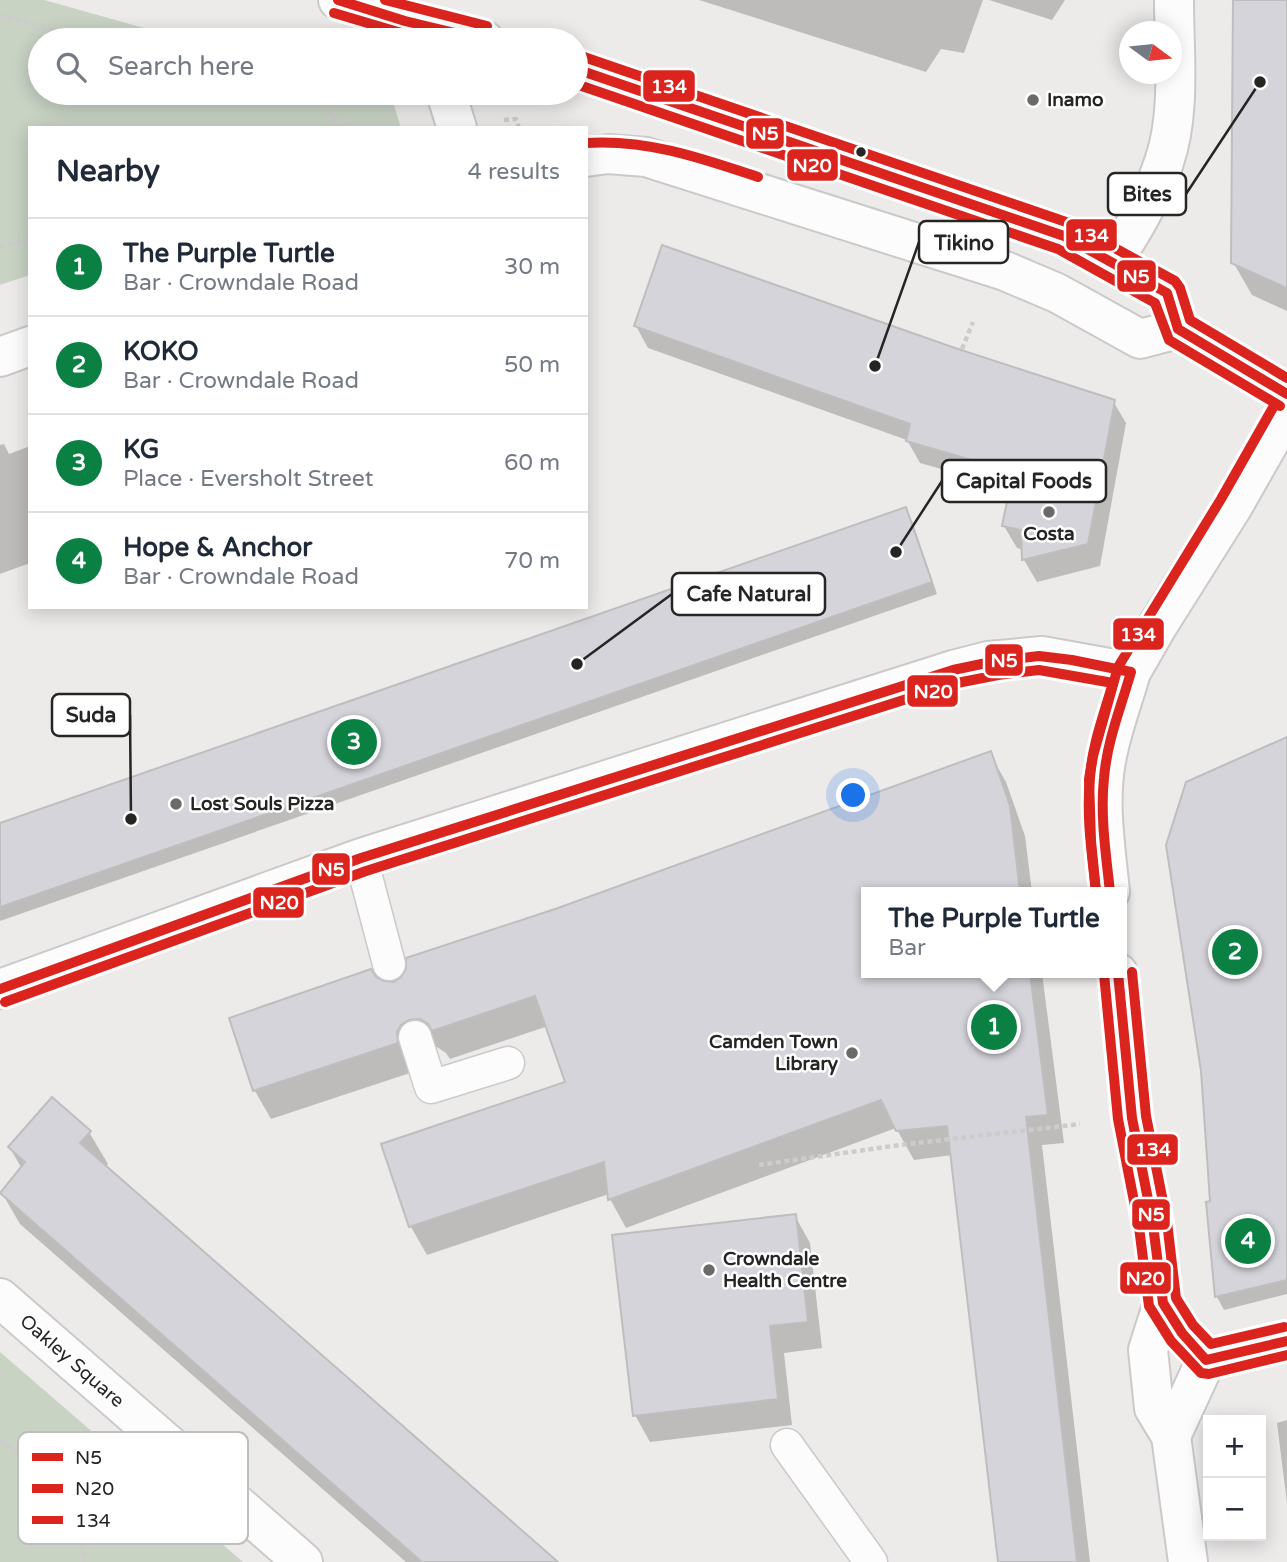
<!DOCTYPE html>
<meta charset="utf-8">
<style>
:root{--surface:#fff;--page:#f2f2f3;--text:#1f2937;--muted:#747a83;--line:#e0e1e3;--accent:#0b8043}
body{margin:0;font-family:"Varela Round",sans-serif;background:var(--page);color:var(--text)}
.controls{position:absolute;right:21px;bottom:21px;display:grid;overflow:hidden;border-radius:0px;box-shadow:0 4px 18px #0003}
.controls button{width:63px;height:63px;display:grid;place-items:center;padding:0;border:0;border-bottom:2px solid var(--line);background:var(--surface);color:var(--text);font:35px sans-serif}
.compass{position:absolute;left:1119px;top:21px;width:63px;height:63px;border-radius:50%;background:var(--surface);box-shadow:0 4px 18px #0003;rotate:105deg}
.you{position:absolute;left:854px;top:796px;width:24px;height:24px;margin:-18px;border:5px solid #fff;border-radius:50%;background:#1a73e8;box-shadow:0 0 0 10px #1a73e833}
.badge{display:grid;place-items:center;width:46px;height:46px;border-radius:50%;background:var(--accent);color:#fff;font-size:23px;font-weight:700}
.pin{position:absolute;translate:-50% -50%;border:4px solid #fff;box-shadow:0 2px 7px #0006}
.popup{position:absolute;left:861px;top:887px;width:266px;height:91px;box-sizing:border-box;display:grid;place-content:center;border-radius:0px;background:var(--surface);filter:drop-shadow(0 2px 5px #0005);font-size:23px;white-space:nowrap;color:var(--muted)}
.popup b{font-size:26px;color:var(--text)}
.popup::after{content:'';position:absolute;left:50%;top:100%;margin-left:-14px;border:14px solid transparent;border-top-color:var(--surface)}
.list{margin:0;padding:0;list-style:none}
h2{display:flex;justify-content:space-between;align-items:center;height:91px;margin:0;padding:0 28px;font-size:30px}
h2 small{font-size:23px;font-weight:400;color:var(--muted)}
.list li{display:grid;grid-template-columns:46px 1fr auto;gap:21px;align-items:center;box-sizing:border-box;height:98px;padding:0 28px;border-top:2px solid var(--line)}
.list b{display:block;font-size:26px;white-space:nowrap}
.list p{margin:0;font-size:23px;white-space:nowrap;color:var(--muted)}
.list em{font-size:23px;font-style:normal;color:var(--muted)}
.icon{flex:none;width:38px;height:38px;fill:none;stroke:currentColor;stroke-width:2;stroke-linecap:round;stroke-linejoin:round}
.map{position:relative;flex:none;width:1287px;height:1562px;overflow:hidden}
.search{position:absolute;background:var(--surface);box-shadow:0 4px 18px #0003;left:28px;top:28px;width:560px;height:77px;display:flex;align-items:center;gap:18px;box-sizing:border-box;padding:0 24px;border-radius:38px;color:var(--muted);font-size:26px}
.panel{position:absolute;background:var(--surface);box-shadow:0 4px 18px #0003;left:28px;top:126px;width:560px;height:483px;border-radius:0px}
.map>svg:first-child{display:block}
.green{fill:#c8d3c4}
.shadow{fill:#0003}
.building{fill:#d5d4da;stroke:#bfbebe;stroke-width:2}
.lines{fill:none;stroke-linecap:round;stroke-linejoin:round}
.service-casing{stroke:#cbc9c9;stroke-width:35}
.minor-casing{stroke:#cbc9c9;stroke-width:42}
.tertiary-casing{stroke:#cbc9c9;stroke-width:42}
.secondary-casing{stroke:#cbc9c9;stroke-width:42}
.primary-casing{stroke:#cbc9c9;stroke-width:42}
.trunk-casing{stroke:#cbc9c9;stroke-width:42}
.path{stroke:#cdcccc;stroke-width:4.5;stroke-dasharray:5 3.5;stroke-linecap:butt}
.service{stroke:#fcfcfc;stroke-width:32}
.minor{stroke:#fcfcfc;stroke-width:38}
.tertiary{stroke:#fcfcfc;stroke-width:38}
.secondary{stroke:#fcfcfc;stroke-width:38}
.primary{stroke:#fcfcfc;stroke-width:38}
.trunk{stroke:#fcfcfc;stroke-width:38}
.bus-1-casing{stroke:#fff;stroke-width:16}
.bus-2-casing{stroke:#fff;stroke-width:16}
.bus-3-casing{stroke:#fff;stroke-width:16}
.bus-1{stroke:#dc241f;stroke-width:10}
.bus-2{stroke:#dc241f;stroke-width:10}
.bus-3{stroke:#dc241f;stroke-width:10}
.poi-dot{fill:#6c6a69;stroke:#fff;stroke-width:2.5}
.bus-dot{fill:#262524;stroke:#fff;stroke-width:2.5}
.labels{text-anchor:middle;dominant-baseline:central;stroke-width:5;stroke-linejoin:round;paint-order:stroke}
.poi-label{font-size:19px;font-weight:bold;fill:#262524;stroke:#fff;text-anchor:start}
.street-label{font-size:19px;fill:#262524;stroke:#fff}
.key{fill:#fff;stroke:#bebebd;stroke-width:2}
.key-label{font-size:19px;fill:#262524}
.leader{fill:none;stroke:#262524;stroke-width:2.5}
.callout-dot{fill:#262524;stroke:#fff;stroke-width:2.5}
.callout{fill:#fff;stroke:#262524;stroke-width:2.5}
.callout-label{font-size:21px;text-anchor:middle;font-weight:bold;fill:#262524}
.line-badge{stroke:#fff;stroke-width:2.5}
.badge-label{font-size:19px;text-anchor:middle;font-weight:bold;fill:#fff}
</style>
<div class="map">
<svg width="1287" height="1562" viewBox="0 0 1287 1562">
<rect width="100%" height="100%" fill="#edebea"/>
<!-- green -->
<g class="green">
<path d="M0 0H44L187 40H40V93H364L394 105 401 128H30V275L0 285Z"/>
<path d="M0 1352 243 1562H0Z"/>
</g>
<!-- shadow -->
<g class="shadow">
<path d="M699 0H983L964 53 941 49 926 72Z"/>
<path d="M989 0H1065L1052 20Z"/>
<path d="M1235 0H1287V311L1252 295 1233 262Z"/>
<path d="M636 326 954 350 1113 401 1126 423 1100 566 1037 582 1024 560V550L1017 548 1004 526 1011 489 920 463 907 440 648 348Z"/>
<path d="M4 444 9 454 30 446V563L0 574V445Z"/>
<path d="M905 509 912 521 937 594 0 921V825Z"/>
<path d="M1287 739V1294L1224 1310 1217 1297 1208 1204 1212 1203Z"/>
<path d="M990 754 1006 782 1025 836 1032 892H866V973H1042L1064 1143 1042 1145 1090 1562H1000L952 1155 914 1160 896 1128 626 1228 610 1199 609 1194 427 1255 411 1227 383 1145 567 1083 548 1026 450 1059 446 1053 437 1047 425 1048 413 1072 271 1119 255 1091 231 1019 375 979 383 983H395L558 909Z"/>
<path d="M89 1132 108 1164 105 1167 556 1562H406L20 1224 2 1193 22 1169 10 1148Z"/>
<path d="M795 1216 810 1243 822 1348 784 1353 792 1425 650 1442 635 1415Z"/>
<path d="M1287 1420V1503L1277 1423Z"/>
</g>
<!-- building -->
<g class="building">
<path d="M1233 0H1287V288L1231 263Z"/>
<path d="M662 245 955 348 1115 400 1088 544 1022 560 1021 530 1002 526 1013 472 906 441 910 424 634 326Z"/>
<path d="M906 507 932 582 0 907V823Z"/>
<path d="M1287 737V1280L1215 1297 1206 1202 1210 1201 1201 1071 1166 845 1186 782Z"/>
<path d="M991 751 1010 806 1020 892H866V973H1030L1048 1115 1026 1117 1077 1562H998L947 1126 896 1131 881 1100 608 1200 604 1162 409 1227 381 1144 565 1082 535 996 432 1031 428 1024 420 1019 409 1020 401 1025 397 1032 398 1043 253 1091 229 1018 371 969 376 977 384 981 394 982 401 977 406 969V958L558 908Z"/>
<path d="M52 1097 91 1131 80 1143 558 1562H422L0 1193 25 1162 8 1147Z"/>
<path d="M796 1214 808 1322 770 1326 778 1399 633 1416 612 1235Z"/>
</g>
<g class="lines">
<defs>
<g id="service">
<path d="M361 858 389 964"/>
<path d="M415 1037 431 1087 508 1063"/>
<path d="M787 1445 871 1562"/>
</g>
<g id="minor">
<path d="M1111 263C1133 231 1152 199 1164 162 1181 114 1174 51 1174 0"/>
<path d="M0 1298 303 1562"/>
</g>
<g id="tertiary">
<path d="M446 93 457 128"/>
<path d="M586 157 608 154 646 157 1005 271 1057 293 1140 339 1178 329"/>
<path d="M0 357 30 346"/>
<path d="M1163 1303 1182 1333 1206 1360"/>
<path d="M1206 1360 1287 1341"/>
<path d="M1171 1436 1206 1360"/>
</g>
<g id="secondary">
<path d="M1110 892C1106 850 1098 803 1106 761 1111 731 1123 701 1131 672"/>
<path d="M1118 973 1132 1118 1153 1225 1163 1303 1148 1350 1154 1408 1171 1436 1188 1562"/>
</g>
<path id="primary" d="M0 989 361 858 953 670 988 661 1042 656 1131 672 1158 625 1233 506 1287 411"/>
<g id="trunk">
<path d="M338 0 405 21 484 40"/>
<path d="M576 69 1064 236 1167 293 1178 329 1287 394"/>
</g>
</defs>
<!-- service casing -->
<use href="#service" class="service-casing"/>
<!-- minor casing -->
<use href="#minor" class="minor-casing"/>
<!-- tertiary casing -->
<use href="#tertiary" class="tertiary-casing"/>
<!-- secondary casing -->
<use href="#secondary" class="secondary-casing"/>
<!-- primary casing -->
<use href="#primary" class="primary-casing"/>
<!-- trunk casing -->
<use href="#trunk" class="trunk-casing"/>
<!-- path -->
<g class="path">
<path d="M0 15 91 40"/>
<path d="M282 93 325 105 336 122V128"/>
<path d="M504 120 516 119 519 128"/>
<path d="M0 247 30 238"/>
<path d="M962 349 973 322"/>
<path d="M759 1165 900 1145 1080 1124"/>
<path d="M0 1440 43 1470 77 1525 85 1562"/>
<path d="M77 1525 75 1476 84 1436"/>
</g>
<!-- service -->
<use href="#service" class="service"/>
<!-- minor -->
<use href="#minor" class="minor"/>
<!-- tertiary -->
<use href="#tertiary" class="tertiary"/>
<!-- secondary -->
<use href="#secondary" class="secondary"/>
<!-- primary -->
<use href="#primary" class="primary"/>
<!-- trunk -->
<use href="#trunk" class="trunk"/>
<defs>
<g id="bus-1">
<path d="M338 0 405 21 484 40"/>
<path d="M576 69 1064 236 1167 293 1178 329 1287 394"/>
<path d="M1118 973 1132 1118 1153 1225 1163 1303 1182 1333 1206 1360 1287 1341"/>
<path d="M0 989 361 858 953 670 996 661 1039 656 1072 660 1131 672C1121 707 1107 741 1104 778 1100 816 1106 854 1110 892"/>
</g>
<g id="bus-2">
<path d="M334 13 425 40"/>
<path d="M576 84 1058 249 1155 303 1169 340 1280 406"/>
<path d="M1104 974 1118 1119 1139 1227 1149 1306 1171 1341 1201 1373 1209 1374 1287 1355"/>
<path d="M5 1002 366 871 957 683 998 675 1039 670 1113 683C1104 714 1092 745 1090 778 1086 816 1092 854 1096 892"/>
</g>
<g id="bus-3">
<path d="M385 0 487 26"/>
<path d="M581 56 1069 223 1175 281 1180 288 1190 320 1287 378"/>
<path d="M586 143C647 139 701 158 758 177"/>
<path d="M1096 892 1091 841 1089 779 1093 756 1118 667 1221 499 1275 404"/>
<path d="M1132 972 1146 1116 1167 1222 1176 1298 1193 1325 1211 1344 1284 1327"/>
</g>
</defs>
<!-- bus-1 casing -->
<use href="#bus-1" class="bus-1-casing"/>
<!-- bus-2 casing -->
<use href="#bus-2" class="bus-2-casing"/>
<!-- bus-3 casing -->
<use href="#bus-3" class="bus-3-casing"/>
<!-- bus-1 -->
<use href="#bus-1" class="bus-1"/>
<!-- bus-2 -->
<use href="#bus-2" class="bus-2"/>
<!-- bus-3 -->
<use href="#bus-3" class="bus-3"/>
</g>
<!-- markers -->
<g class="poi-dot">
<circle cx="1033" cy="100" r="7"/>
<circle cx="1049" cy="512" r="7"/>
<circle cx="176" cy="804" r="7"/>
<circle cx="852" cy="1053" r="7"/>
<circle cx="709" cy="1270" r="7"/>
</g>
<circle class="bus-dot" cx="861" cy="152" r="6"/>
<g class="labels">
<!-- poi labels -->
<g class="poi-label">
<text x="1047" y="100">Inamo</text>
<text x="1049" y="534" text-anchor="middle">Costa</text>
<text x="190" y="804">Lost Souls Pizza</text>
<text x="838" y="1042" text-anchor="end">Camden Town<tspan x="838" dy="22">Library</tspan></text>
<text x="723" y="1259">Crowndale<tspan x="723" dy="22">Health Centre</tspan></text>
</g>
<!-- street labels -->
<g class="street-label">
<text transform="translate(72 1361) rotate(41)">Oakley Square</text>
</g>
</g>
<!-- legend -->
<rect x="18" y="1432" width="230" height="112" rx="10" class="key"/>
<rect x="32" y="1453" width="31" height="8" fill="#dc241f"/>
<rect x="32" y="1484" width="31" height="9" fill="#dc241f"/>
<rect x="32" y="1516" width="31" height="8" fill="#dc241f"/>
<g class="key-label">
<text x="75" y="1464">N5</text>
<text x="75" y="1495">N20</text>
<text x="75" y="1527">134</text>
</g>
<!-- callouts -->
<path class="leader" d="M1260 82L1186 194M875 366L919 242M896 552L942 481M577 664L672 594M131 819L130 715"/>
<g class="callout-dot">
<circle cx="1260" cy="82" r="7"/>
<circle cx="875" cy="366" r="7"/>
<circle cx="896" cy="552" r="7"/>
<circle cx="577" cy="664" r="7"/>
<circle cx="131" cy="819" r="7"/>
</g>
<g class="callout">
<rect x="1108" y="173" width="78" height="42" rx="7"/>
<rect x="919" y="221" width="89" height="42" rx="7"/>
<rect x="942" y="460" width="164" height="42" rx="7"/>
<rect x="672" y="573" width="153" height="42" rx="7"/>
<rect x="52" y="694" width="78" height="42" rx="7"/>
</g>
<g class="callout-label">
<text x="1147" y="201">Bites</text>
<text x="964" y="250">Tikino</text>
<text x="1024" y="488">Capital Foods</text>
<text x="749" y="601">Cafe Natural</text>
<text x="91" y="722">Suda</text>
</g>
<g class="line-badge">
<rect x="642" y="69" width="54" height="34" rx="7" fill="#dc241f"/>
<rect x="745" y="117" width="40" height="33" rx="7" fill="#dc241f"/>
<rect x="786" y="148" width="53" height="34" rx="7" fill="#dc241f"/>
<rect x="1065" y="218" width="53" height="34" rx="7" fill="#dc241f"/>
<rect x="1116" y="259" width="41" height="34" rx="7" fill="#dc241f"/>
<rect x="1112" y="617" width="53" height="34" rx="7" fill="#dc241f"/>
<rect x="984" y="643" width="40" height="34" rx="7" fill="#dc241f"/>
<rect x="906" y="674" width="53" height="34" rx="7" fill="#dc241f"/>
<rect x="311" y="852" width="40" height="34" rx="7" fill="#dc241f"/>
<rect x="252" y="886" width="53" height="33" rx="7" fill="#dc241f"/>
<rect x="1126" y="1133" width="53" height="33" rx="7" fill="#dc241f"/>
<rect x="1131" y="1198" width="40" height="33" rx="7" fill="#dc241f"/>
<rect x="1119" y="1261" width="53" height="34" rx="7" fill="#dc241f"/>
</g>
<g class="badge-label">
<text x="669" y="93">134</text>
<text x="765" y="140">N5</text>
<text x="812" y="172">N20</text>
<text x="1091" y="242">134</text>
<text x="1136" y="283">N5</text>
<text x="1138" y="641">134</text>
<text x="1004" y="667">N5</text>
<text x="933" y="698">N20</text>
<text x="331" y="876">N5</text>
<text x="279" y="909">N20</text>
<text x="1153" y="1156">134</text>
<text x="1151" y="1221">N5</text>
<text x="1145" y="1285">N20</text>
</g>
</svg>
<div class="controls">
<button>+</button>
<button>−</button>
</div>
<svg class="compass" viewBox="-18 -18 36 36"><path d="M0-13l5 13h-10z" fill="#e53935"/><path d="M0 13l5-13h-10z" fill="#747a83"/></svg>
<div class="you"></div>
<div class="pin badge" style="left:994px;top:1027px">1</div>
<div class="popup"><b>The Purple Turtle</b>Bar</div>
<div class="pin badge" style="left:1235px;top:952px">2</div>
<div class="pin badge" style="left:354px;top:742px">3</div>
<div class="pin badge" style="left:1248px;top:1241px">4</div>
<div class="search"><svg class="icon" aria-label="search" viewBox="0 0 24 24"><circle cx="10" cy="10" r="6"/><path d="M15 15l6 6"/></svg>Search here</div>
<section class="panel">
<h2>Nearby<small>4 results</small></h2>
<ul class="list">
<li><span class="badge">1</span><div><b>The Purple Turtle</b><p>Bar · Crowndale Road</p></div><em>30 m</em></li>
<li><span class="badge">2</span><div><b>KOKO</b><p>Bar · Crowndale Road</p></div><em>50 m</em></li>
<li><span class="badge">3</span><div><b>KG</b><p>Place · Eversholt Street</p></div><em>60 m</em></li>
<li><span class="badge">4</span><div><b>Hope &amp; Anchor</b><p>Bar · Crowndale Road</p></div><em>70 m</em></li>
</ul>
</section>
</div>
